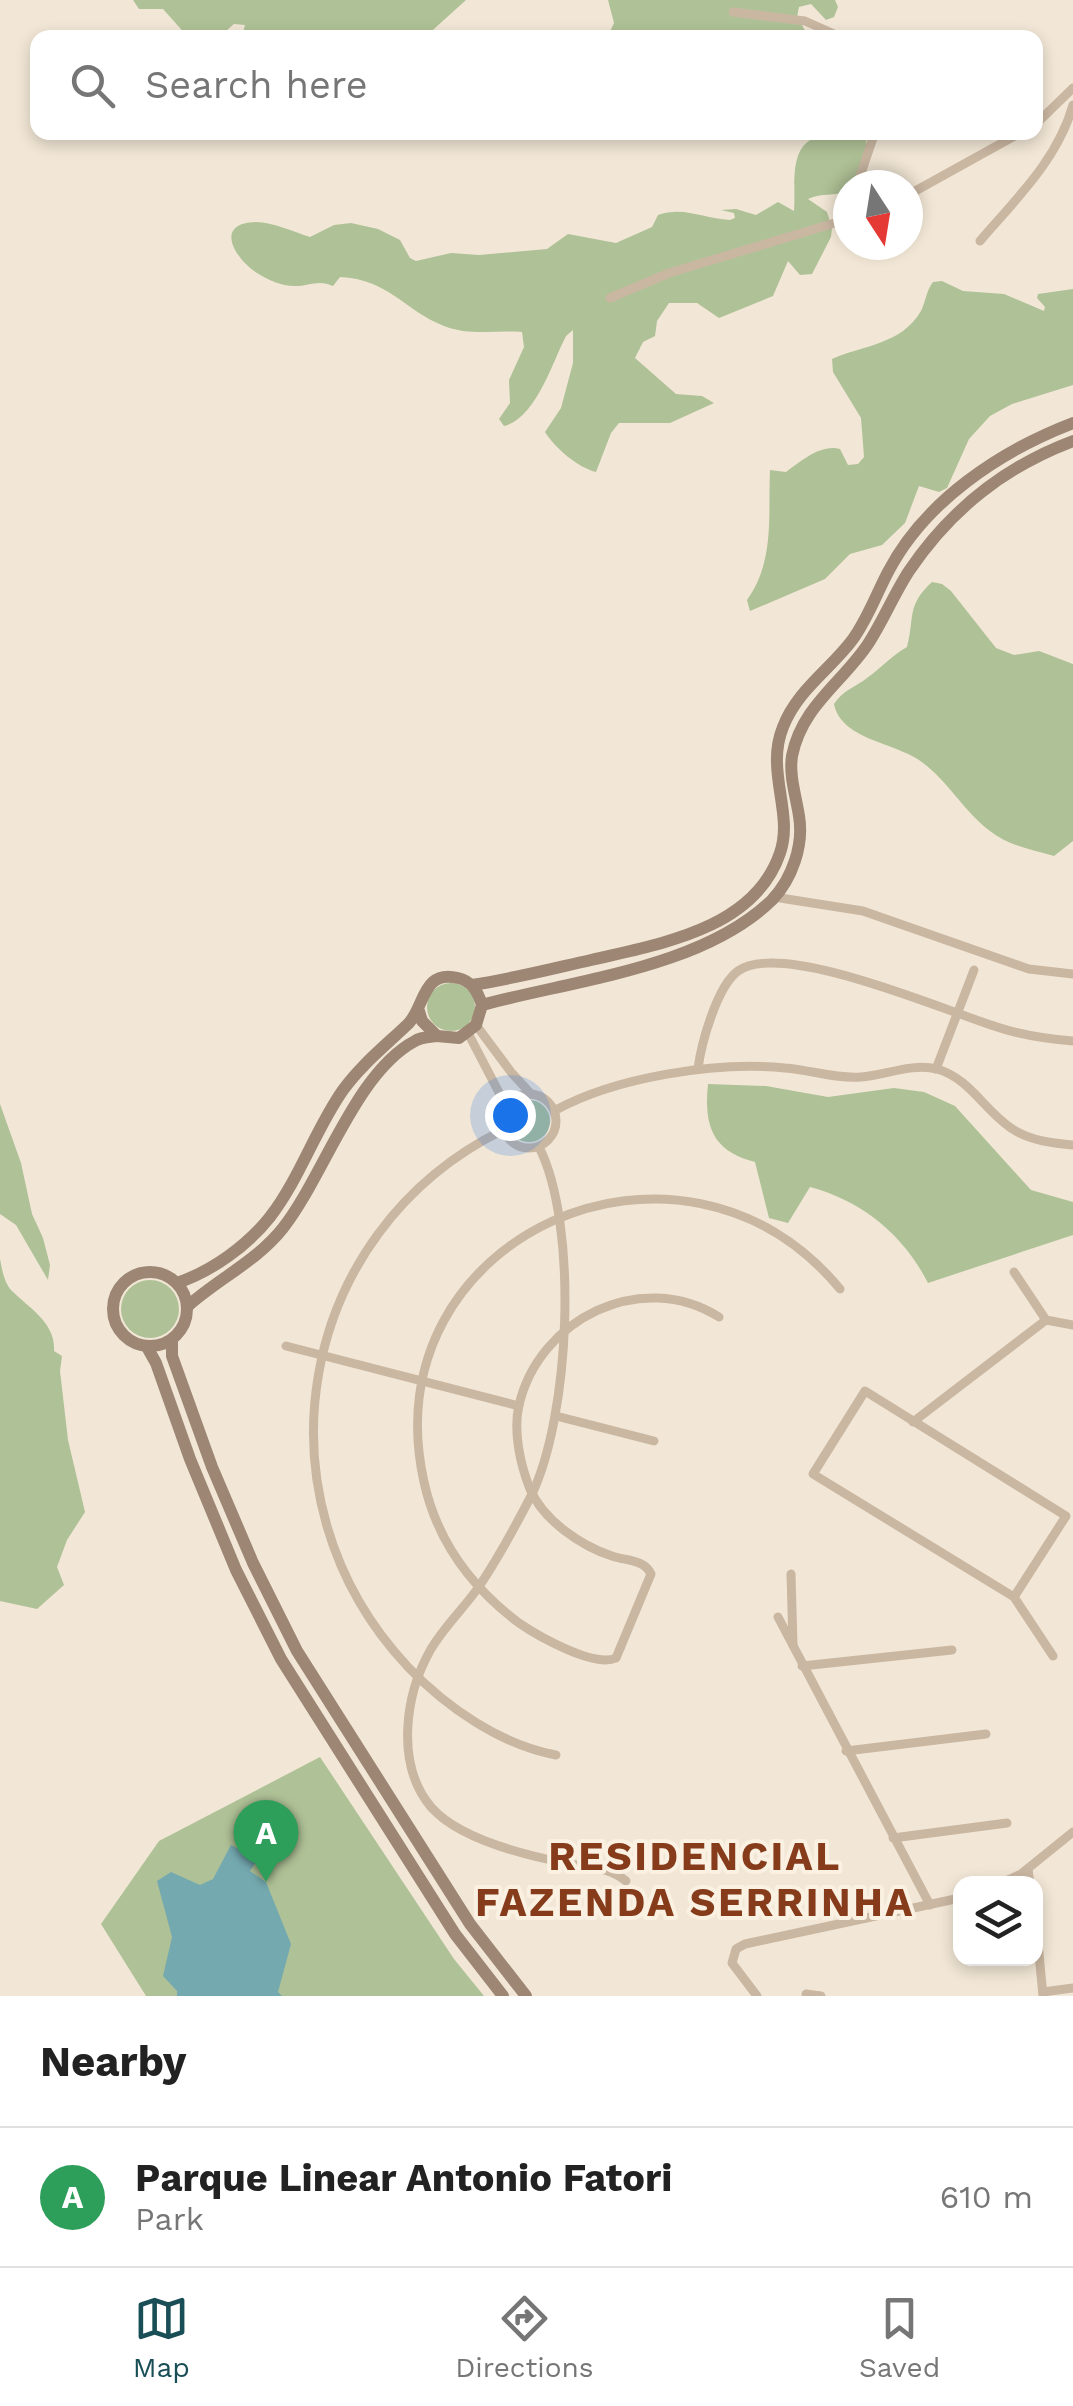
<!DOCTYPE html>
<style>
:root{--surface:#fff;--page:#f2f2f2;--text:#222;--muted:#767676;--line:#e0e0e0;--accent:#194e57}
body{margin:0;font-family:"Work Sans",sans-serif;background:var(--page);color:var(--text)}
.controls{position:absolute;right:30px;bottom:30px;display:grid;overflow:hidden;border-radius:20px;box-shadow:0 5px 15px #0003}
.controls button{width:90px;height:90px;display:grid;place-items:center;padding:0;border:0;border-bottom:2px solid var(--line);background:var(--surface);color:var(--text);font:50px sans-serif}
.compass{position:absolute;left:833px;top:170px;width:90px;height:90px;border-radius:50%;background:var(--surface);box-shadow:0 5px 15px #0003;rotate:168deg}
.you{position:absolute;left:510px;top:1115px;width:35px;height:35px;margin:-25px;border:8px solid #fff;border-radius:50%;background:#1a73e8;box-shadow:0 0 0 15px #1a73e833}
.badge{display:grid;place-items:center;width:65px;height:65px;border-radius:50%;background:var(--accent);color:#fff;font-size:32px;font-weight:700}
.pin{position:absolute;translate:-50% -82px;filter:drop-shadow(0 2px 5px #0008)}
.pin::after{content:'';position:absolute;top:52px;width:35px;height:30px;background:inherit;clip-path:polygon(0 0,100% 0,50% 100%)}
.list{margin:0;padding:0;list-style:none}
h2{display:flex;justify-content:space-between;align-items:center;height:130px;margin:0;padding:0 40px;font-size:42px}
h2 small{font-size:32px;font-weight:400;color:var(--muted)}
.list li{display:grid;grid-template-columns:65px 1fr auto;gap:30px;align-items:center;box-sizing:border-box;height:140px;padding:0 40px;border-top:2px solid var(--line)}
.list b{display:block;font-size:38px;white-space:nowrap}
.list p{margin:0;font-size:32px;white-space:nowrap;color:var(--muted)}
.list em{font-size:32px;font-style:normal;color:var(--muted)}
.icon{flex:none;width:55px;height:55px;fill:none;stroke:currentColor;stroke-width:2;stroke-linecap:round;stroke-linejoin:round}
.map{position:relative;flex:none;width:1073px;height:1996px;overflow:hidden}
.search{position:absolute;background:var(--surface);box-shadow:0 5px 15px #0003;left:30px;right:30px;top:30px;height:110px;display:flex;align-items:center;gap:25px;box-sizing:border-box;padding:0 35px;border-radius:20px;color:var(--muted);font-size:38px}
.sheet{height:270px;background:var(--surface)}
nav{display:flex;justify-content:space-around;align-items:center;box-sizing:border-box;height:140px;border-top:2px solid var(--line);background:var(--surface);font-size:28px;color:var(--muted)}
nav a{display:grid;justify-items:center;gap:5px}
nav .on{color:var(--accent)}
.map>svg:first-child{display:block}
.green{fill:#afc196}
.water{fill:#74a9b0}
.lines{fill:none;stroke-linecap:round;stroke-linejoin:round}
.minor{stroke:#cab7a2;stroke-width:9}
.secondary{stroke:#9d8674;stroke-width:12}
.labels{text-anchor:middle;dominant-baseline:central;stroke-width:8;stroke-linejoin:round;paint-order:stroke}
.district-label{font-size:40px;font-weight:bold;letter-spacing:2.5px;fill:#863c1b;stroke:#faf1e2}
</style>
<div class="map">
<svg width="1073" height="1996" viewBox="0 0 1073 1996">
<rect width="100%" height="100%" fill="#f2e7d6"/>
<!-- green -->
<g class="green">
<path d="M133 0H466L424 38 246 37 243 33 245 25 234 24 219 37H188L163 9H139Z"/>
<path d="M608 0H835L838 7 834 17 826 20 811 4 799 7 797 17 809 37 607 38 614 23Z"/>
<path d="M810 133H867L866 147 854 185H848V191C834 197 822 192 808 199L827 212 832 228 831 237 812 274 800 275 788 261 773 296 719 318 697 303H669L657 321 655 336 643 342 635 358 676 394 702 396 714 403 670 423H619L611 433 596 472C577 467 555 448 545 432L561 408 573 363V330L566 336C552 363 536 418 504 426L499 419 510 403 509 380 524 347 522 332C496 330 469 336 444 326 404 310 388 279 340 277L333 286C319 279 309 286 294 286 282 286 268 280 257 273 235 259 213 223 256 222 273 222 294 232 310 237L334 225 351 223 378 229 400 240 410 258 416 261 451 253 479 255 547 249 568 234 616 243 652 227 658 215C684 206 704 219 730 220L735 218 734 213 721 210 736 209 756 215 778 202 794 211C796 187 789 154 810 140Z"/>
<path d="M942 281 963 291 1004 294 1044 311 1045 307 1037 298 1038 294 1073 289V385L1012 404 990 416 969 439 947 488 939 492 919 486 905 523 882 545 850 554 825 579 750 611 747 600C775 561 768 515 770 470L786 472C802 461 820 444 840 449L848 465 858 464 864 457 861 418 833 372 832 359C863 345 901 345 921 311 926 301 926 291 933 282Z"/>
<path d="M932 582 942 584 951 591 996 648 1014 655 1039 651 1073 664V841L1054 856C1031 849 1009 846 990 831 963 811 947 779 919 760 892 742 841 739 834 704 843 690 854 688 867 678 881 668 891 656 907 647 915 617 906 606 932 582Z"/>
<circle cx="451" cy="1007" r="24"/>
<path d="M708 1084 766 1086 828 1097 894 1088 924 1092 955 1106 1031 1190 1073 1202V1235L928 1283C903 1234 862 1201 810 1187L788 1223 769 1218 755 1162C711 1151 704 1124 708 1084Z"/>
<circle cx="529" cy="1121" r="21"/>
<path d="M0 1104 21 1163 32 1214 43 1238 50 1265 48 1280 16 1225 0 1214Z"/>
<path d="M0 1259C2 1269 4 1283 12 1291 29 1308 56 1323 54 1351L62 1356 60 1371 68 1440 85 1512 67 1540 57 1567 64 1585 37 1609 0 1601Z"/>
<circle cx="150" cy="1309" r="29"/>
<path d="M320 1757 454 1959 484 1996H146L101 1924 159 1841Z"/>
</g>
<!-- water -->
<path class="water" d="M231 1845 258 1859 250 1871 266 1882 291 1944 278 1992 282 1996H177V1991L163 1976 172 1937 157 1881 171 1872 200 1885 213 1879Z"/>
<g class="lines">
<!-- minor -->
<g class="minor">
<path d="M733 12 805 21 843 38"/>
<path d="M1036 124 1073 88"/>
<path d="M857 185 875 132"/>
<path d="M908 195 1022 132"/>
<path d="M980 241C1016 199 1058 159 1073 105"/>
<path d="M610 298 669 273 848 219"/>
<path d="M774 897 863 911 1029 969 1073 974"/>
<path d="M476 1025 511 1072 531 1094"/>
<path d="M468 1033 506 1106"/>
<path d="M698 1069C701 1044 717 986 738 971 782 939 948 1012 997 1027 1021 1035 1048 1039 1073 1041"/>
<path d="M936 1069 974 970"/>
<circle cx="529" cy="1121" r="27"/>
<path d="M554 1111C615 1077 717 1061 785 1068 811 1070 836 1079 861 1077 886 1075 912 1063 937 1069 970 1078 986 1113 1014 1130 1032 1141 1053 1143 1073 1145"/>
<path d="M503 1130C296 1232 250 1499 408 1667 446 1707 501 1745 556 1755"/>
<path d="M539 1147C579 1226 570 1417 531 1496 515 1527 497 1560 478 1588 463 1609 444 1627 431 1649 405 1694 395 1764 431 1807 460 1840 528 1856 570 1864 591 1868 609 1867 626 1881"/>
<path d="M1014 1272 1046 1320 1073 1325"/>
<path d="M719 1317C641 1268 539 1319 519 1405 513 1431 520 1464 530 1489 543 1520 581 1546 612 1556 626 1561 644 1559 651 1574L616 1658C594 1668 538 1636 519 1623 471 1587 437 1541 424 1482 369 1236 682 1097 840 1289"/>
<path d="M286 1346 519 1406"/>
<path d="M556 1416 654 1441"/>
<path d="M913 1422 1046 1320"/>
<path d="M791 1574 793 1645"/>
<path d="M1014 1597 1066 1516 865 1391 813 1474 1014 1597 1053 1656"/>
<path d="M778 1617 930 1905"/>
<path d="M802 1666 952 1650"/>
<path d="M846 1751 986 1734"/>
<path d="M893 1838 1007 1823"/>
<path d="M1028 1869 1030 1884"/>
<path d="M999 1884 1021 1874 1073 1832"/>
<path d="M1036 1922 1043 1996"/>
<path d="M1043 1992 1073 1988"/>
<path d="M806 1994 821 1996"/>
<path d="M757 1996 732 1963 736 1949 745 1944 960 1898"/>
</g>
<!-- secondary -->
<g class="secondary">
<path d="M472 985C512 979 551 969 591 960 658 944 754 930 780 853 794 813 765 771 783 727 797 690 831 669 853 639 868 618 876 595 888 572 925 501 1000 451 1073 423"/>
<path d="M482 1005C574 980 702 968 772 900 792 879 804 845 799 816 796 796 789 776 792 756 802 706 842 683 868 644 883 621 894 594 909 571 951 509 1004 467 1073 441"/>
<circle cx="150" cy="1309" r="37"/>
<path d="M177 1283C212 1271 247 1246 270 1217 300 1178 315 1130 343 1090 362 1064 385 1046 408 1024 425 1007 422 969 458 978 472 981 478 992 482 1005L476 1025 459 1038 437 1036 422 1021 419 1011"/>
<path d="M188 1306C218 1279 257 1261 283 1228 324 1176 356 1072 415 1041 421 1037 430 1037 437 1036"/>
<path d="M172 1340V1356L212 1467 253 1563 297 1651 470 1924 526 1996"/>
<path d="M147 1347 156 1363 190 1459 236 1570 281 1659 455 1934 503 1996"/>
</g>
</g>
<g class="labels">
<!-- district labels -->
<g class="district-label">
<text x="695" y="1856">RESIDENCIAL<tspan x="695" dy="46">FAZENDA SERRINHA</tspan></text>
</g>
</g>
</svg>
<div class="controls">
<button><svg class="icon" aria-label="layers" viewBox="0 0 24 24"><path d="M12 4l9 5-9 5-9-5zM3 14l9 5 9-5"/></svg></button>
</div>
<svg class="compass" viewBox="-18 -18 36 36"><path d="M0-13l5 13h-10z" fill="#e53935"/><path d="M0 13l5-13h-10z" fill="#767676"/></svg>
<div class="you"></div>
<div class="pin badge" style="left:266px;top:1882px;background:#2e9e5b">A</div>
<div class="search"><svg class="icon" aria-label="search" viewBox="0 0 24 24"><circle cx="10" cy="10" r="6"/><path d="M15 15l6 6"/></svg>Search here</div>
</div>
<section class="sheet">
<h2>Nearby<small></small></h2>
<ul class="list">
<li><span class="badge" style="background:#2e9e5b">A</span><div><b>Parque Linear Antonio Fatori</b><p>Park</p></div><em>610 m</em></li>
</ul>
</section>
<nav>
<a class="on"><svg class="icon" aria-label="map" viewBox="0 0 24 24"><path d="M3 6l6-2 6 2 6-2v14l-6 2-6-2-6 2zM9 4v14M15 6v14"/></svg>Map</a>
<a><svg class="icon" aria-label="directions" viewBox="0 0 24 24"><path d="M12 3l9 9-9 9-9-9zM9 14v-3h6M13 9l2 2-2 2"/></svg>Directions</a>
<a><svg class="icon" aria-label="saved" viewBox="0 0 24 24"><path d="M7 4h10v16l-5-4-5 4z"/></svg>Saved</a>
</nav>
